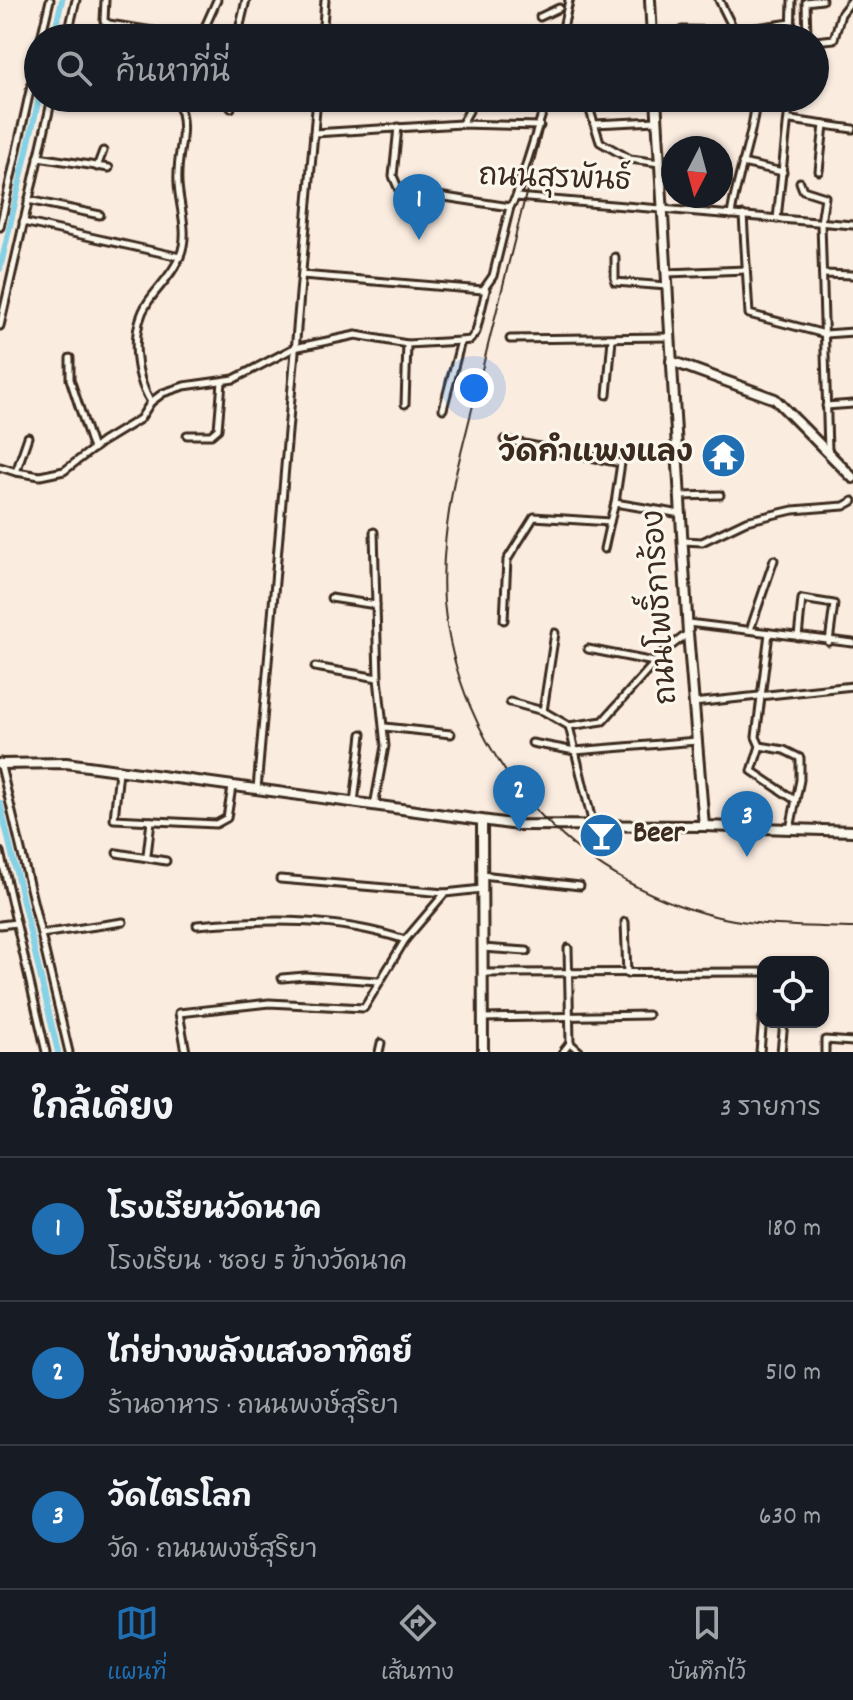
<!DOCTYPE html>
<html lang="th">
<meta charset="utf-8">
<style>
:root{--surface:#171b24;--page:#242831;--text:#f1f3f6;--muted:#9ea1a6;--line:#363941;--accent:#1f6fb2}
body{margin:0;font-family:Dekko,"Playpen Sans Thai",sans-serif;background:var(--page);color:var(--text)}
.controls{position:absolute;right:24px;bottom:24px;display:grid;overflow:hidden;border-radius:16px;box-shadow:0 2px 6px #0004}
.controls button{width:72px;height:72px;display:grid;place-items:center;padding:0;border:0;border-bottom:2px solid var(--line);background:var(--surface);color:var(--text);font:40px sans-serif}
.compass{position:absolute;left:661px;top:136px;width:72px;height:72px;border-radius:50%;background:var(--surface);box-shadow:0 2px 6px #0004;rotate:186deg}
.you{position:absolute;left:474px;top:388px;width:28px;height:28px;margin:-20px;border:6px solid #fff;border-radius:50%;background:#1a73e8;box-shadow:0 0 0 12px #1a73e833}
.badge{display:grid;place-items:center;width:52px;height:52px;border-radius:50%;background:var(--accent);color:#fff;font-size:26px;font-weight:700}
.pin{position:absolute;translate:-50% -66px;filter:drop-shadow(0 2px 4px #0008)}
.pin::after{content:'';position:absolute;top:42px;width:28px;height:24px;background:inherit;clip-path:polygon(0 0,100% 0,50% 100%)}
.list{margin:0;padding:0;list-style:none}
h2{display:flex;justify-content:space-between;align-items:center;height:104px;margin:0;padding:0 32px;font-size:34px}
h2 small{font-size:26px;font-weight:400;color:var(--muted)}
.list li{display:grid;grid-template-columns:52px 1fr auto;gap:24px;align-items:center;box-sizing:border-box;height:144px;padding:0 32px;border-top:2px solid var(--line)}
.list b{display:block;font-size:30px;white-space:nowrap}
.list p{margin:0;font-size:26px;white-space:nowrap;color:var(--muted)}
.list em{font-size:26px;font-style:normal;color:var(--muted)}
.icon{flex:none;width:44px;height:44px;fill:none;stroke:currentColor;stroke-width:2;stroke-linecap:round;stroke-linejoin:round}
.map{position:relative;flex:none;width:853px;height:1052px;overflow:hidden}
.search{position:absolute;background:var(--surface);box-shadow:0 2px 6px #0004;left:24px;right:24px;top:24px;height:88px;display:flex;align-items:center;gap:20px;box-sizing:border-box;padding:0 28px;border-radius:44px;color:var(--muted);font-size:30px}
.sheet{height:536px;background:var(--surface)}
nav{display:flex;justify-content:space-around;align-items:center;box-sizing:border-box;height:112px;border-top:2px solid var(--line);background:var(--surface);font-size:22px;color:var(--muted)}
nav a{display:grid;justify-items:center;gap:4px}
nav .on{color:var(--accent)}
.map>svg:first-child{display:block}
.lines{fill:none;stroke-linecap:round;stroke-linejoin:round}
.canal{stroke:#85d1e5;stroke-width:6}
.street-casing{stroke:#3b2a1e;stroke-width:11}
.secondary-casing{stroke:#3b2a1e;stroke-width:14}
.street{stroke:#fbf7ec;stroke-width:5}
.secondary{stroke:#fbf7ec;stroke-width:8}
.rail{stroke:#3b2a1e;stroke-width:2}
.labels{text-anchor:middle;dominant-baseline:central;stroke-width:6;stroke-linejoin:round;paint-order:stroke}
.street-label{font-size:30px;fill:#3b2a1e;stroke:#fbf7ec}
.poi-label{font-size:30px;font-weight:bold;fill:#3b2a1e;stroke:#fbf7ec;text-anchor:end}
</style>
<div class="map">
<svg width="853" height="1052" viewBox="0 0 853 1052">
<rect width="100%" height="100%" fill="#fbece0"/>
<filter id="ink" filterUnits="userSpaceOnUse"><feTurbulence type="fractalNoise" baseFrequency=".0125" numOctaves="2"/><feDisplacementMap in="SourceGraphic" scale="16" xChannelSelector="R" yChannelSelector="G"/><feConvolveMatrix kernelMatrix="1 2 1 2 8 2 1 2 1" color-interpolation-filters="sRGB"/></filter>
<g filter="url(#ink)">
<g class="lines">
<!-- canal -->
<g class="canal">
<path d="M53 38 62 0"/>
<path d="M0 269 39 98"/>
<path d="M0 803 58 1052"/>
</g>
<defs>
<g id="street">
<path d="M105 0 104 21 109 24 197 38"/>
<path d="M719 0 738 38"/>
<path d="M540 17 559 8"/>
<path d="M682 30 735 31 791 23"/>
<path d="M41 38 50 0"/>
<path d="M67 38 76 0"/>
<path d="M200 38 217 0"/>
<path d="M237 38 246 0"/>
<path d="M322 38 325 0"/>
<path d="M561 38 569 0"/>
<path d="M791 38 792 0"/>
<path d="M807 38 806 2 822 0"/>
<path d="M815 41 834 39 841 14 852 0"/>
<path d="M460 98 469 111 462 123"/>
<path d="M586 98 600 142 630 159 660 163"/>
<path d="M231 108 232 98"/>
<path d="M791 120 853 129"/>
<path d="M594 124 657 121"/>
<path d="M398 127 393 176 399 190 510 207 516 197 853 225"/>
<path d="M314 133 461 124 540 126"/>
<path d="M38 157 109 168"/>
<path d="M742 163 783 172"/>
<path d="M97 167 103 151"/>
<path d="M819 171 824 125"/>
<path d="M800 182 803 190 825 197 821 223 828 450"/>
<path d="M516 197 547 98"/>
<path d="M28 200 100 215"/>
<path d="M731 215C737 175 753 138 756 98"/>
<path d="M743 215 749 314 825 334 853 332"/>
<path d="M777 219 790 98"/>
<path d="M23 222 180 257"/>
<path d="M0 227 38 54"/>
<path d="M615 257V282L667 286"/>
<path d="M667 273 746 270"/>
<path d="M823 274 853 275"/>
<path d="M302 275 483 290 493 276 510 207"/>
<path d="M0 326 52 98"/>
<path d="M510 339 669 337"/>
<path d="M461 341 470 340 476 332 486 290"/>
<path d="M70 358V379L93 449"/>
<path d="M607 395 612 339"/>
<path d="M151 402C134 375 130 329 148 302 159 286 173 274 180 256 190 232 179 207 178 183 176 148 190 136 177 98"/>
<path d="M405 404 407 344"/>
<path d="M826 406 853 404"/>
<path d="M187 435H211L218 429 222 382"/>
<path d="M504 440 621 463 615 503 681 514"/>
<path d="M0 467 16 472 28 437"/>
<path d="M16 472 40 476 64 471 102 442 140 419 151 402 163 393 184 386 234 379 294 348 356 335 407 344 461 341 443 409"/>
<path d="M680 496 720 495"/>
<path d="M374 532 378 678 385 746 374 806"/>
<path d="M683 541 702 542 746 521 793 510 844 506 853 501"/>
<path d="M604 549 610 522"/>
<path d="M331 598 376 605"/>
<path d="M504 620 507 560 534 517 610 522 615 503"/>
<path d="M688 623 853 643"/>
<path d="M750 630 774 560"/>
<path d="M769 633 756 737 760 746 784 750 800 758V780L790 829"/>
<path d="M798 637 802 599 834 604 829 642"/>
<path d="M588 649 654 662"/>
<path d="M315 667 378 678"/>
<path d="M510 702 543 711 569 726 603 721 666 650 687 634"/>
<path d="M693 703 853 686"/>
<path d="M543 711 555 633"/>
<path d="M569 726 593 825"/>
<path d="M385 727 451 734"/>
<path d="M532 743 575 751 697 741"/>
<path d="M760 746 752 771 795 800"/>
<path d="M0 762 69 1052"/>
<path d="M119 771 114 819 216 824 227 818 232 787"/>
<path d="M257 789 317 98"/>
<path d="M354 803 362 734"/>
<path d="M0 852 46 1052"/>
<path d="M117 853 166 861"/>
<path d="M147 855 151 821"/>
<path d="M482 875 580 886"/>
<path d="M280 879 445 893 482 889"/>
<path d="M625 922 627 974"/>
<path d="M0 925 16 923"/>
<path d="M197 925C268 919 337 917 405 940"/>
<path d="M41 934 123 922"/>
<path d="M482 948 527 951"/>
<path d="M568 948 570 1043"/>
<path d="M483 973 763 972"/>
<path d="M282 978 305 976 378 981"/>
<path d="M484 1018 648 1015"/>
<path d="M186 1052 179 1013 269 1003 364 1008 405 940 445 893"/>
<path d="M379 1052 381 1043"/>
<path d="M563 1052 570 1043 580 1052"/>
<path d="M760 1052 763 1017"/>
<path d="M781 1052 784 1022"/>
<path d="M825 1052V1040L853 1042"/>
</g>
<g id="secondary">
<path d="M650 0 652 38"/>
<path d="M656 98 688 633 704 826"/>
<path d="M671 361 775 399 853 478"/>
<path d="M0 764 66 763 518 825 704 826 853 831"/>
<path d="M482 821 483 1052"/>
</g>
</defs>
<!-- street casing -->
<use href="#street" class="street-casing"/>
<!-- secondary casing -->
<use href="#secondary" class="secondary-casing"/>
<!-- street -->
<use href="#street" class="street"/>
<!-- secondary -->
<use href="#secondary" class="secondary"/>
<!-- rail -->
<g class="rail">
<path d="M565 38 574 0"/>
<path d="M550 98 454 481C447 521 441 561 444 602 458 749 561 873 703 913 751 927 803 926 853 928"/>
</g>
</g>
</g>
<!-- icons -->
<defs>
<symbol id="temple-disc" viewBox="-11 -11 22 22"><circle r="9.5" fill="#1f6fb2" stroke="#fbf7ec"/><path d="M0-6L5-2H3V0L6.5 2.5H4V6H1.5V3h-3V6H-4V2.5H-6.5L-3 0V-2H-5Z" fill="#fff"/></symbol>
<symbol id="bar-disc" viewBox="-11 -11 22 22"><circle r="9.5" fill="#1f6fb2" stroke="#fbf7ec"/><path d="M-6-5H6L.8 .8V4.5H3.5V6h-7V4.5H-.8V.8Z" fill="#fff"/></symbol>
</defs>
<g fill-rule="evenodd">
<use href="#temple-disc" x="698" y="430" width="51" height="51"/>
<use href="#bar-disc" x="576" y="810" width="51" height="51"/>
</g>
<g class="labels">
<!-- street labels -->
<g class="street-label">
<text transform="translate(555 181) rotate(2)">ถนนสุรพันธ์</text>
<text transform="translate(663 607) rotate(-94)">ถนนโพธิ์การ้อง</text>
</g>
<!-- poi labels -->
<g class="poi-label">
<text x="693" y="455">วัดกำแพงแลง</text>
<text x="633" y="835" text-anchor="start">Beer</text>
</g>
</g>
</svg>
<div class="controls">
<button><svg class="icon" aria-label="locate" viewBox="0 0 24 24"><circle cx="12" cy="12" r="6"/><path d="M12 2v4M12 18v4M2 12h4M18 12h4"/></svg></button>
</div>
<svg class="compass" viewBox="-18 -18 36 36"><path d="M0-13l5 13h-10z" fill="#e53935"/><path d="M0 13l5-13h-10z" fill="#9ea1a6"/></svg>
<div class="you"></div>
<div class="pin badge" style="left:419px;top:240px">1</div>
<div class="pin badge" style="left:519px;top:831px">2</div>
<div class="pin badge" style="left:747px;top:857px">3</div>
<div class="search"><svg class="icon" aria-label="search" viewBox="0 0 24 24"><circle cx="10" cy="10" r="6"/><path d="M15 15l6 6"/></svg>ค้นหาที่นี่</div>
</div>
<section class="sheet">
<h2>ใกล้เคียง<small>3 รายการ</small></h2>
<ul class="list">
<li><span class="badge">1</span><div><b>โรงเรียนวัดนาค</b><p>โรงเรียน · ซอย 5 ข้างวัดนาค</p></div><em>180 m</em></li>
<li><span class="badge">2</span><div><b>ไก่ย่างพลังแสงอาทิตย์</b><p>ร้านอาหาร · ถนนพงษ์สุริยา</p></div><em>510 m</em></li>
<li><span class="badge">3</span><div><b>วัดไตรโลก</b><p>วัด · ถนนพงษ์สุริยา</p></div><em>630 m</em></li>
</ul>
</section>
<nav>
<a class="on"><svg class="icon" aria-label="map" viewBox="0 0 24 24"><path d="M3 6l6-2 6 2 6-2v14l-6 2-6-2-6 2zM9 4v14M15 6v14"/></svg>แผนที่</a>
<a><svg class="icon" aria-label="directions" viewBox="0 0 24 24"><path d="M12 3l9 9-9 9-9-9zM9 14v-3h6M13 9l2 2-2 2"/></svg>เส้นทาง</a>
<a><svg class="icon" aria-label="saved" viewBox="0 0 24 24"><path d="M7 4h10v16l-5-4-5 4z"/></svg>บันทึกไว้</a>
</nav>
